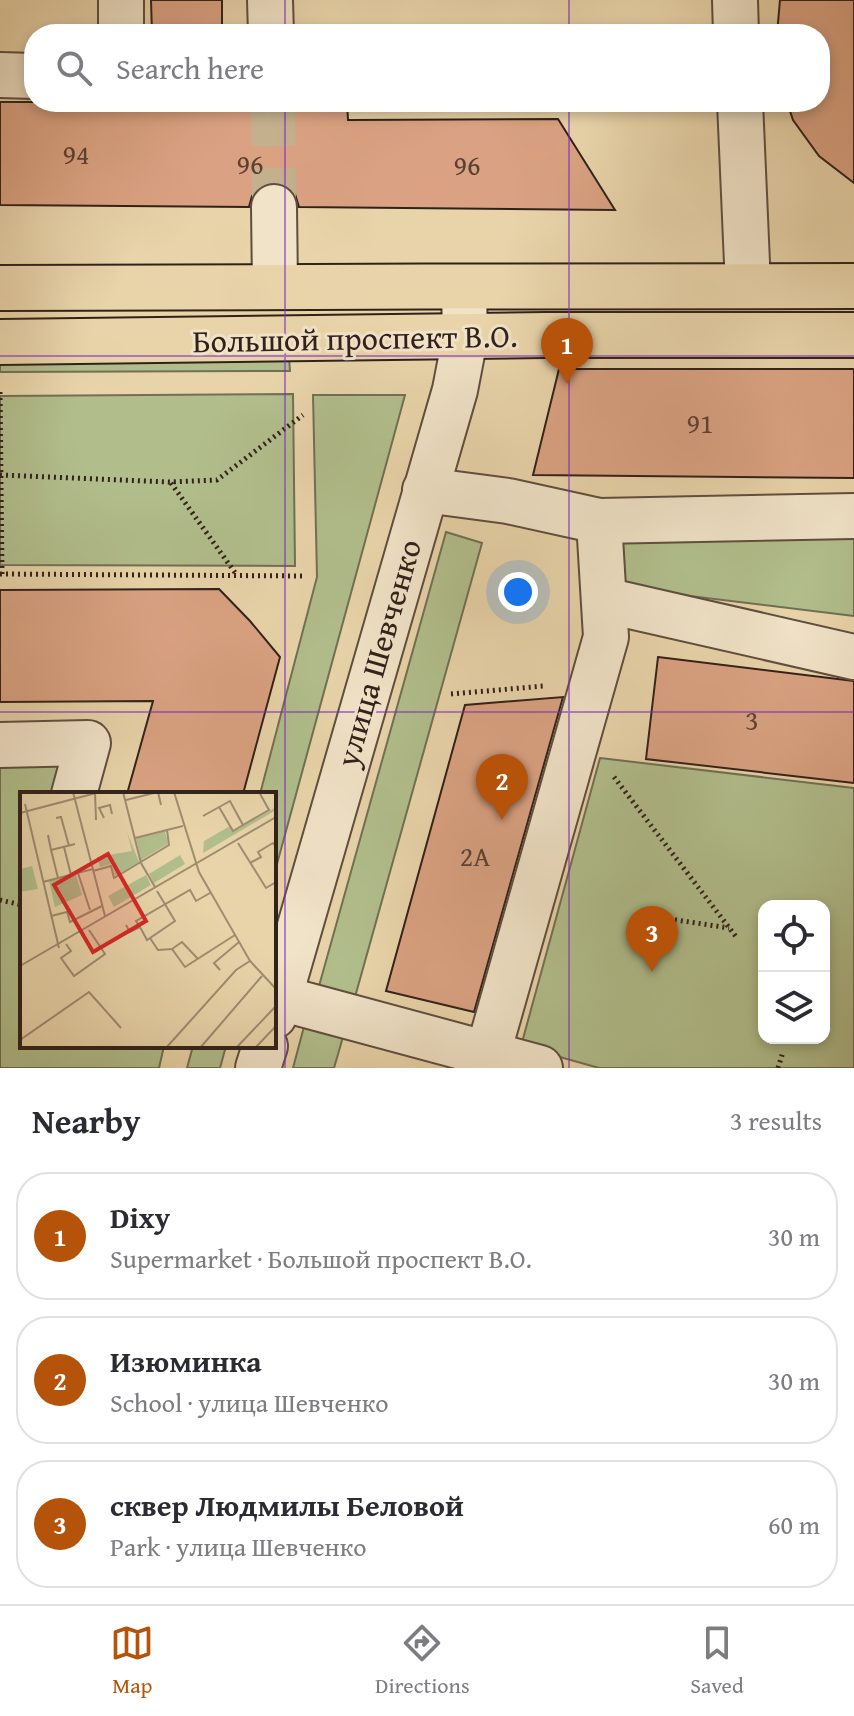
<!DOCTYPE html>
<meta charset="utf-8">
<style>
:root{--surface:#fff;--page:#f7f7f7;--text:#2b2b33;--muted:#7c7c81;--line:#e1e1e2;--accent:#b45309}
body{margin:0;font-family:"Gentium Book Plus",serif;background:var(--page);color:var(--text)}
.controls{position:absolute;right:24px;bottom:24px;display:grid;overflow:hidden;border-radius:16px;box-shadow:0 4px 12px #0003}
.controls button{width:72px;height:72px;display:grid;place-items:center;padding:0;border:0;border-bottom:2px solid var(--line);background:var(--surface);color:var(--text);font:40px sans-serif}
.you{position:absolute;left:518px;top:592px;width:28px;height:28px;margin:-20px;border:6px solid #fff;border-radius:50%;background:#1a73e8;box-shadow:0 0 0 12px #1a73e833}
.badge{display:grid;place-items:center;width:52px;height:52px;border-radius:50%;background:var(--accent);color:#fff;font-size:26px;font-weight:700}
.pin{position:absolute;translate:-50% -66px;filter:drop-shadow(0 2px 4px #0008)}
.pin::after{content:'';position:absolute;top:42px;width:28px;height:24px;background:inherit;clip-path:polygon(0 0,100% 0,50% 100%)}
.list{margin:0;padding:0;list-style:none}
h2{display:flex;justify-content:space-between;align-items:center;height:104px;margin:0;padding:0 32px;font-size:34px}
h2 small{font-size:26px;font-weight:400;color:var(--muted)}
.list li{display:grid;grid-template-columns:52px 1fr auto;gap:24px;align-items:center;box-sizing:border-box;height:128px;margin:0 16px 16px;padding:0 16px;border:2px solid var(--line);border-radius:32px}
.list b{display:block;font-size:30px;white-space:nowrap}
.list p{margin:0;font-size:26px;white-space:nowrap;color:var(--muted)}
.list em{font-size:26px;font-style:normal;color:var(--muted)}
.icon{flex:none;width:44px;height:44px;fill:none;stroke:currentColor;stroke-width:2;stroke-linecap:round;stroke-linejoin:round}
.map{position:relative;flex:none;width:854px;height:1068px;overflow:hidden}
.search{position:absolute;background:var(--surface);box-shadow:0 4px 12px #0003;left:24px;right:24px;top:24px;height:88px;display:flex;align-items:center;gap:20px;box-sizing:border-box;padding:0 28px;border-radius:32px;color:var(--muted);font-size:30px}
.sheet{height:536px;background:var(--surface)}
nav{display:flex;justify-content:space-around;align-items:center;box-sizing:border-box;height:112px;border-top:2px solid var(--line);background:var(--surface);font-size:22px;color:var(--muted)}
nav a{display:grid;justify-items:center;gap:4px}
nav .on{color:var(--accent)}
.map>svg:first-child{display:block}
.green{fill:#b1be8c;stroke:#717054;stroke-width:2;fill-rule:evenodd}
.building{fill:#daa282;stroke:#31211b;stroke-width:2}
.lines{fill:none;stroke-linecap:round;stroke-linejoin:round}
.minor-tunnel{stroke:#c4b08d;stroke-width:44;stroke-dasharray:44 22;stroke-linecap:butt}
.minor-casing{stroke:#5f4e3f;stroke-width:48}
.major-casing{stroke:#31211b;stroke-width:48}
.path{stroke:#31211b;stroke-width:5;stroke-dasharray:2 4;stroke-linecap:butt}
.minor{stroke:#f1e3c8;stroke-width:44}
.major{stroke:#e9d4aa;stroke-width:44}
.grid{fill:none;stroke:#7b2cbf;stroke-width:2;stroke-opacity:0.55}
.labels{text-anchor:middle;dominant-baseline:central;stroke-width:6;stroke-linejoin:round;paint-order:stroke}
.number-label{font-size:28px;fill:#5b4135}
.street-label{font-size:32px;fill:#31211b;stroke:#f1e3c8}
.inset-road{fill:none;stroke:#9f8c71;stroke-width:2}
.view{fill:#d62828;fill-opacity:0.15;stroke:#d62828;stroke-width:4}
.inset-edge{fill:none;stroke:#31211b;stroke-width:4}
</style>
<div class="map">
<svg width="854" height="1068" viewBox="0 0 854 1068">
<rect width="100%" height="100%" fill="#e9d4aa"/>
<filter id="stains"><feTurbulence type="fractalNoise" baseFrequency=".0025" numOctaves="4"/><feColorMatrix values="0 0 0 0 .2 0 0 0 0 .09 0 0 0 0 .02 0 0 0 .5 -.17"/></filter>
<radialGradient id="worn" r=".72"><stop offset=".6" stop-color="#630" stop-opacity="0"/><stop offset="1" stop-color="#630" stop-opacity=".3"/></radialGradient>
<!-- green -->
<g class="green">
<path d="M288 345 290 371 0 372V346Z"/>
<path d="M293 394 295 566 0 565V396Z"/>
<path d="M313 395H405L274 875V794H260L317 577Z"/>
<path d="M446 532 482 543 355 997 319 986Z"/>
<path d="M854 532V616L624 588 614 537Z"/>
<path d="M69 758 58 794H22V916L20 923 22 924V1046H164L159 1068H0V759Z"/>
<path d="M600 758 854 788V1068H599L521 1046ZM764 906H824V1038H764Z"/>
<path d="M306 1019 345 1030 334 1068H293Z"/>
<path d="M193 1046H226L220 1068H187Z"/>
</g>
<!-- building -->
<g class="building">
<path d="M151 0H222V34H152Z"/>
<path d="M780 0H854V183L819 156 793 120 787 102H820V34H777Z"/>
<path d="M0 102H347L348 120 558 119 615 210 299 207 295 194 287 186 274 182 261 186 252 196 249 207 0 205Z"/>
<path d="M559 369H854V478L533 475Z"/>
<path d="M219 589 250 621 280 657 243 794H127L153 701 0 702V590Z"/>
<path d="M658 657 854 681V783L646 759Z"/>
<path d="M563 697 474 1012 386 991 465 705Z"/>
</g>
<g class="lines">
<!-- minor-tunnel -->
<path class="minor-tunnel" d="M273 102 274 207"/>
<defs>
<g id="minor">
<path d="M121 0V34"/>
<path d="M270 0 271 34"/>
<path d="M735 0 736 34"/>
<path d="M0 75 34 76"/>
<path d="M740 102 748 286"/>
<path d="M274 207 275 286"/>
<path d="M425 490 508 501 599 521 854 516"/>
<path d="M604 600 854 657"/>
<path d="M0 745 88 743 74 794"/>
<path d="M280 998 540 1068"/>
<path d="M274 1016 455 390 465 338 464 288"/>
<path d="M488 1053 606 637 599 521"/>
<path d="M258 1068 265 1046"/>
</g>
<g id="major">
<path d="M0 288C285 286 569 287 854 286"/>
<path d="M0 342 546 335H854"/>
</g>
</defs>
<!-- minor casing -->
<use href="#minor" class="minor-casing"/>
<!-- major casing -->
<use href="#major" class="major-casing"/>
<!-- path -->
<g class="path">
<path d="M0 392 2 574"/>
<path d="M0 475 170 482 217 480 303 415"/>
<path d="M171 483 236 574"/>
<path d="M0 574 305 576"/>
<path d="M451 694 544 686"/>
<path d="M614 777 737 938"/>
<path d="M0 900 22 905"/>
<path d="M663 918 729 928"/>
<path d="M778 1068 783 1052"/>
</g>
<!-- minor -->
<use href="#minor" class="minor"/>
<!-- major -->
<use href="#major" class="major"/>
</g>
<!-- grid -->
<path class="grid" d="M285 0V34M569 0V34M285 102V1068M569 102V1068M0 356H854M0 712H854"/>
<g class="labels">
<!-- number labels -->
<g class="number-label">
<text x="76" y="153">94</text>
<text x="250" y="163">96</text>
<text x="467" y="164">96</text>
<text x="700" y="422">91</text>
<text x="752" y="719">3</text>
<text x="475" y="855">2А</text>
</g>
<!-- street labels -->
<g class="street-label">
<text transform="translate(355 338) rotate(-1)">Большой проспект В.О.</text>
<text transform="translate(378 653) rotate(-74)">улица Шевченко</text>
</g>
</g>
<!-- overview -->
<g transform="translate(20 792)">
<rect width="256" height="256" fill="#e9d4aa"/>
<path d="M256 15V18L183 61 184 49 210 34 213 40ZM145 39 148 52 121 68 116 46ZM107 40 119 70 95 84 92 72 80 75 77 65 112 59ZM160 63 165 72 134 91 129 82ZM12 74 18 97 0 100V77ZM56 83 62 103 35 115 29 89ZM126 83 131 93 94 115 88 104Z" fill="#b1be8c"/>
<path class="inset-road" d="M53 0 85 124M103 0 121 71 135 95M154 0 179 80 230 169 256 197M75 1 76 28M106 8 138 0 141 13M5 12 39 156M199 15 213 39 223 33M0 21 80 0M183 24 210 9 223 33 249 18 239 0M36 26 41 25 49 54M84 26 79 16 90 13 92 22M28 43 31 58 55 52M115 46 147 38M218 51 246 96 256 90M44 55 51 83M31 58 38 86M230 71 241 65 238 60 253 51 256 55M73 79 91 74 94 86 149 53 147 38 163 34M58 81 70 118M23 90 73 77M31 124 47 120 50 130 82 114M106 133 110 140 120 135 116 129 170 98 176 109 190 101M120 135 127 148 155 129 137 99M130 146 138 158 152 157 165 175 215 143M46 152 51 159 41 166 54 184 85 162 69 138M152 157 162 150 178 167M0 174 256 25M200 178 194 171 219 150M0 248 69 200 101 236M146 256 216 178 230 169M180 256 242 184M216 256 255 215M235 256 256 234"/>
<path class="view" d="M88 62 126 129 73 160 34 93Z"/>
<rect width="256" height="256" class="inset-edge"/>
</g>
<rect width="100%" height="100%" filter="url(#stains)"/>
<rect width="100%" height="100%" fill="url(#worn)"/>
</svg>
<div class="controls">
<button><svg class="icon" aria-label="locate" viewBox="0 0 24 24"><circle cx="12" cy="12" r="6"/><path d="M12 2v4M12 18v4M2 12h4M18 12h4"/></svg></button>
<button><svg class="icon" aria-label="layers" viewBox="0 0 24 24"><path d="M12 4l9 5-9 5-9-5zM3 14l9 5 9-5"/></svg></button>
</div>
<div class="you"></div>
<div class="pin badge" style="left:567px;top:384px">1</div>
<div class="pin badge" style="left:502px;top:820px">2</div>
<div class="pin badge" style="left:652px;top:972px">3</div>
<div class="search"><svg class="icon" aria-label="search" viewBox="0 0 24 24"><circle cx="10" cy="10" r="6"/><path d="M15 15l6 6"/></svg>Search here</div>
</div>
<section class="sheet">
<h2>Nearby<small>3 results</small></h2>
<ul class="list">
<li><span class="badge">1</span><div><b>Dixy</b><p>Supermarket · Большой проспект В.О.</p></div><em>30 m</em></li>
<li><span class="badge">2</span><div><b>Изюминка</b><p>School · улица Шевченко</p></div><em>30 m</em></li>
<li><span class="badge">3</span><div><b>сквер Людмилы Беловой</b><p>Park · улица Шевченко</p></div><em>60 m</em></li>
</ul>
</section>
<nav>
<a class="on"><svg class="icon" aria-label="map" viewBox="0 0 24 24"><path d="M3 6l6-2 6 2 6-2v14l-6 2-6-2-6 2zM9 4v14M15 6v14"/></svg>Map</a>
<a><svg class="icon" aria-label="directions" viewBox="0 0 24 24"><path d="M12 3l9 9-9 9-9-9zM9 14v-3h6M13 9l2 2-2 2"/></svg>Directions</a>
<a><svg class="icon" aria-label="saved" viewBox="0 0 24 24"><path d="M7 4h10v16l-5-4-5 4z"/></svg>Saved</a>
</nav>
